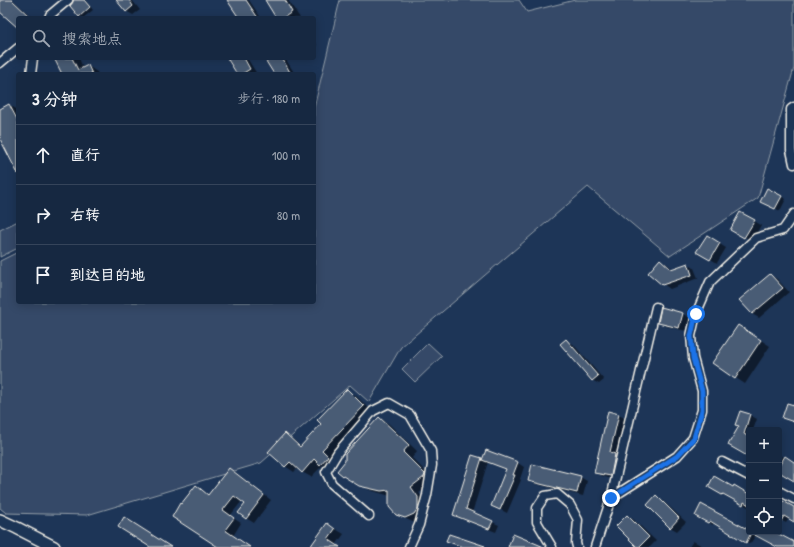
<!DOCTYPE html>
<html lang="zh">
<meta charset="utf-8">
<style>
:root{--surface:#162841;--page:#1f3048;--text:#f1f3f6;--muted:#9ea6b1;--line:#35445a}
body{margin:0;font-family:"Patrick Hand","LXGW WenKai TC",sans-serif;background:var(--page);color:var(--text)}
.controls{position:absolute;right:12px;bottom:12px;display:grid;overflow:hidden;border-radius:4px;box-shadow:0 2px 10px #0003}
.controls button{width:36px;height:36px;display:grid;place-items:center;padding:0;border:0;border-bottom:1px solid var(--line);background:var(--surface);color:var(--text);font:20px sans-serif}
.stop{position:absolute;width:12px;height:12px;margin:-9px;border:3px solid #1a73e8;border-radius:50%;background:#fff}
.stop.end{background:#1a73e8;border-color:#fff;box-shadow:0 1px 4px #0008}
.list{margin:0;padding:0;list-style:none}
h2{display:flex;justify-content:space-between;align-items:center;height:52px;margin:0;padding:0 16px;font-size:17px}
h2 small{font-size:13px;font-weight:400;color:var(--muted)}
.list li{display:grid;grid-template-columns:26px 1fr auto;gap:12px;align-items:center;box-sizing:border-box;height:60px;padding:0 16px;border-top:1px solid var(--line)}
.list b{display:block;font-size:15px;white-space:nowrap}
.list em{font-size:13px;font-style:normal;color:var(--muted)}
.icon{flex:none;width:22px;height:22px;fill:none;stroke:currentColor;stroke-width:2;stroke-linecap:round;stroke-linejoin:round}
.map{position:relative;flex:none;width:794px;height:547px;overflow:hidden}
.search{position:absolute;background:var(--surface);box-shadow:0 2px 10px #0003;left:16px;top:16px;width:300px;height:44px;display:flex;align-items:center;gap:10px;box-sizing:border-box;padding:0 14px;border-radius:4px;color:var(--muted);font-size:15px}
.panel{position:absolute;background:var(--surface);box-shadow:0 2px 10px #0003;left:16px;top:72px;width:300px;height:232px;border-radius:4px}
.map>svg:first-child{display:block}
.green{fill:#354a67;stroke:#949ea8}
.shadow{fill:#0007}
.building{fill:#485b74;stroke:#f4f1e8}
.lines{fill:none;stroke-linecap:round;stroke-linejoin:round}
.minor-casing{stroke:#f4f1e8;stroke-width:11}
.major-casing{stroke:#f4f1e8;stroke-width:14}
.minor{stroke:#1d3557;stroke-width:8}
.major{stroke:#1d3557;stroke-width:11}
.route{stroke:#1a73e8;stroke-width:5}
</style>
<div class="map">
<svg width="794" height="547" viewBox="0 0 794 547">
<rect width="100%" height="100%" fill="#1d3557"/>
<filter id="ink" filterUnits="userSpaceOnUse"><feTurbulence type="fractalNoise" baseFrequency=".025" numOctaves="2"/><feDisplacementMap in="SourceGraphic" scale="8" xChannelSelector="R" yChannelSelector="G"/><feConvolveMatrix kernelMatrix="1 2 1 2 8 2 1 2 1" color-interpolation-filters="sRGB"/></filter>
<g filter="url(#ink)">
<!-- green -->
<g class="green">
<path d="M340 0H519L527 12 575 0H794V68L758 198 670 256 588 187 401 347 369 402 350 385 261 463 87 515 6 513 0 508V261L18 252V302H314V108Z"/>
<path d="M18 221V248L0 257V230Z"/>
<path d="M428 343 442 356 415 382 402 369Z"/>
</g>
<!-- shadow -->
<g class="shadow">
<path d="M0 0H13L33 18H18V27L0 10Z"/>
<path d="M74 0H85L93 10 83 18 79 16Z"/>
<path d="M117 0H132L140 10 133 15 126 11Z"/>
<path d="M227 0H249L261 18H240L233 7 230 5Z"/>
<path d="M266 0H288L300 18H278Z"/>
<path d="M314 40 317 45 314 47Z"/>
<path d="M55 58H79L83 68 88 66 97 72 98 74H63Z"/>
<path d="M228 58H247L257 74H238Z"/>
<path d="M265 58H285L295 74H274L272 71 273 70Z"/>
<path d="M9 105 18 110V170L0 137V110Z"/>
<path d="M768 189 786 199 780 211 762 201Z"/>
<path d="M741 213 761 225 752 241 731 229Z"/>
<path d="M707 236 726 248 717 263 698 251Z"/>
<path d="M660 260 667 264 673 269 688 264 694 268 698 278 670 289 663 284Z"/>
<path d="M770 275 777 279 789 292 759 318 752 314 741 300Z"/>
<path d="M683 314 690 318 686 331 666 326 659 322Z"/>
<path d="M739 326 770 346 745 384 713 363Z"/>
<path d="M566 341 573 344 604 380 599 384 592 380Z"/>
<path d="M347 390 356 396 373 412 331 456 337 462 330 469 323 465 311 477 302 472 298 468 294 472 285 466V435L294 440 301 447 323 424Z"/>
<path d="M741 412 750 415 757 419 753 430H749V456L740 426Z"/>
<path d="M609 413 619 415 626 419 617 456 622 458 617 479 611 478 616 454H614L609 478 602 476 595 472Z"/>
<path d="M380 418 389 424 417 451 412 458 434 480 433 482 419 493 427 503V514L423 519 415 523 406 519 396 514 390 496 370 490 344 475Z"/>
<path d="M487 451 518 463 524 467 520 479 521 480 507 513 499 509 507 470 488 462 472 513 499 525 496 532 460 518 454 515 481 459 483 460Z"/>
<path d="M779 455 794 463V480L779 471Z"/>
<path d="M229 469 237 474 271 500 254 523 246 518V504L242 501 230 516 241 523 233 536 250 547H220L182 505 196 487 209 495Z"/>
<path d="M580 477 587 481 583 496 536 484 529 480Z"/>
<path d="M709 487 733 488 749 495V505L748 507 728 496V497Z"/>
<path d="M656 497 663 501 686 522 677 531 670 527Z"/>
<path d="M779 500 794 507V521L789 518 786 523 779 519Z"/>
<path d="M696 515 749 531V532H751L756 535 750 544 714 522 713 525Z"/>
<path d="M628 516 634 520 656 541 650 547H639Z"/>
<path d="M327 524 344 534 336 545 340 547H311Z"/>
<path d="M693 541 697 543 704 547H689Z"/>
</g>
<!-- building -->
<g class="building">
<path d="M0 0H12L31 18H18V28L0 12Z"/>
<path d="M73 0H84L90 7 79 17 70 6 73 2Z"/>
<path d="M116 0H129L133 6 126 12Z"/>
<path d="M227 0H246L258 18H239Z"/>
<path d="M265 0H285L292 12 283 18H276Z"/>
<path d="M54 58H72L78 70 88 65 92 74H62Z"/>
<path d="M227 58H244L250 69 242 74H237Z"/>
<path d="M264 58H282L291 74H274Z"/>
<path d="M9 104 18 121V174L0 139V109Z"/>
<path d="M767 188 782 196 775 209 760 202Z"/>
<path d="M740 212 755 220 744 238 730 230Z"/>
<path d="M707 235 720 243 710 260 696 252Z"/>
<path d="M660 259 671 269 688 263 692 275 662 285 648 273Z"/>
<path d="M770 274 783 288 752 314 739 300Z"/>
<path d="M661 307 683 313 679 328 658 323Z"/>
<path d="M738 325 761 340 735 379 712 363Z"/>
<path d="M566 339 598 376 592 381 560 344Z"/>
<path d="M347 389 364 406 322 450 328 456 320 465 314 459 302 473 290 462 285 467 268 452 285 433 300 447 321 424 317 420Z"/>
<path d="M787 403 794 405V422L782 418Z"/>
<path d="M608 411 619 414 610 452 615 454 611 476 594 473Z"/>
<path d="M740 411 750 414 744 434 749 437V457L728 445 739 426 735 425Z"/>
<path d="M379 417 409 445 403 452 425 474 424 477 411 487 418 497V508L414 514 405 518 396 515 389 507V490L381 491 359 486 343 476 337 471 345 461V454Z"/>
<path d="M486 450 518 462 513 475H515L500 510 491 506 506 469 482 460Z"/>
<path d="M472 455 482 458 466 509 493 521 489 529 453 515Z"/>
<path d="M785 456 794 462V481L779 472V466Z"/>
<path d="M532 464 581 476 577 493 528 481Z"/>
<path d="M229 468 264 495 246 519 238 513 245 504 234 496 223 510 234 518 225 530 250 547H218L172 517 180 503 181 504 196 485 208 495Z"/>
<path d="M714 476 733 487 734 485 749 494V505L744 502 743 505 723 494 722 495 708 487Z"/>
<path d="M656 495 679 518 670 528 647 505Z"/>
<path d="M779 499 794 507V522L784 516 779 525Z"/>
<path d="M701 504 749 530V532H775L794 542V547H777L751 533 746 543 710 521 708 523 695 516Z"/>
<path d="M627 515 649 537 639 547H637L616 526Z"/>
<path d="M124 517 171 547H150L118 527Z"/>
<path d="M327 523 335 529 328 539 340 547H310Z"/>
<path d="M449 534 485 546 484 547H463L446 541Z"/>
<path d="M513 534 544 547H508Z"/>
</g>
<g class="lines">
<defs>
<g id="minor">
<path d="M49 18 50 15 68 0"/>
<path d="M0 63 18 48"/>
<path d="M31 74 33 58"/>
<path d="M794 107 791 109V150L794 164"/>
<path d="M722 462 749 476"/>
<path d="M779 491 794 499"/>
<path d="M611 498 677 456 693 438 702 410V391L693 358 691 336 696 314 710 282 756 238 783 230 794 214"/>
<path d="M369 516 332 484 326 472 338 452 373 411 389 403 410 415 431 451 432 465 427 495 419 525 409 547"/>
<path d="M552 547 537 522V508L545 496 557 494 570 505 578 520 576 543 577 547"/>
<path d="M595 547 611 498 656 307"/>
</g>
<path id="major" d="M0 520 17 528 54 547"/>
</defs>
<!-- minor casing -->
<use href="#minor" class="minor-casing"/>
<!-- major casing -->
<use href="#major" class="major-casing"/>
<!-- minor -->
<use href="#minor" class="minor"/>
<!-- major -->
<use href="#major" class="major"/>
</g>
</g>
<g class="lines" filter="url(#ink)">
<!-- route -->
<path class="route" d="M611 498 677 456 694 438 702 410V391L693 358 691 336 696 314"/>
</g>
</svg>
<div class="controls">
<button>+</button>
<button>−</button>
<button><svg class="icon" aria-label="locate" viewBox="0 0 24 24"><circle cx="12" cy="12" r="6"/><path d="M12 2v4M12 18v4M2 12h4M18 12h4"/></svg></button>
</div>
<div class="stop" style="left:696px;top:314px"></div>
<div class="stop end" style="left:611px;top:498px"></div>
<div class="search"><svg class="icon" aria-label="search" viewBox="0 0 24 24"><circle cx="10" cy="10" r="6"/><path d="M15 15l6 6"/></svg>搜索地点</div>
<section class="panel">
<h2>3 分钟<small>步行 · 180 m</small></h2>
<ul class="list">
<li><svg class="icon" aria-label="ahead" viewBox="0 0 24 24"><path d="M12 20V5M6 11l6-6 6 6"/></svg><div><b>直行</b></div><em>100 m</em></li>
<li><svg class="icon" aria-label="right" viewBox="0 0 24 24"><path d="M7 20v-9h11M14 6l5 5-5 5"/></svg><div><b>右转</b></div><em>80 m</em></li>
<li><svg class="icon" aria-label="arrive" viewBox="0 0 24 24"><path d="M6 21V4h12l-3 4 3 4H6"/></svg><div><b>到达目的地</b></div></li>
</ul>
</section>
</div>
